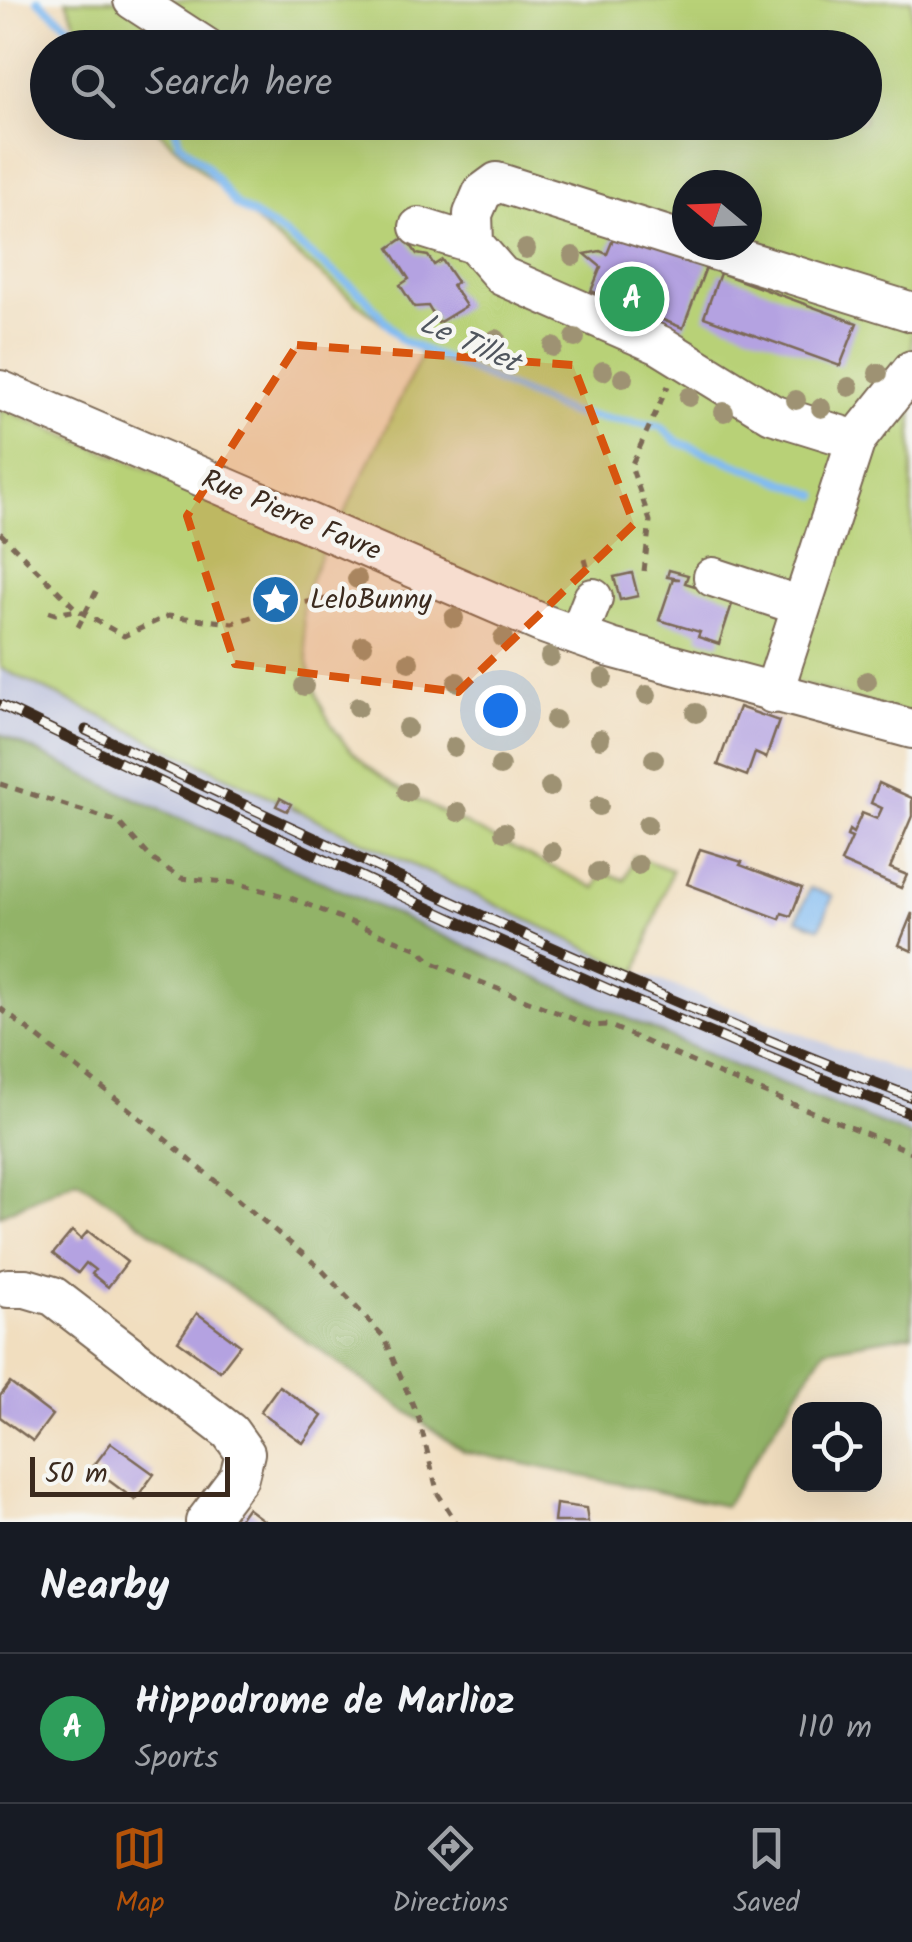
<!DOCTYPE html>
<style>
:root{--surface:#171b24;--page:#242831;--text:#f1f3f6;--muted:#9ea1a6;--line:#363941;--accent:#b45309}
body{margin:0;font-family:Kalam,sans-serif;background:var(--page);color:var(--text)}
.controls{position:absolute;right:30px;bottom:30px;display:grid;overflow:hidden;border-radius:20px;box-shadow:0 10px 40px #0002}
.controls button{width:90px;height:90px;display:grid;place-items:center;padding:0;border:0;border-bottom:2px solid var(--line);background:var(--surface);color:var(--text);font:50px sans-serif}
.compass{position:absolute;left:672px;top:170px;width:90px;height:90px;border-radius:50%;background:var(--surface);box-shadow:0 10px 40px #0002;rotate:289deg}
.scale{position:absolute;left:30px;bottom:25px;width:200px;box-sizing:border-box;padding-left:10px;border:5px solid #3b2a1e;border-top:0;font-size:28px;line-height:35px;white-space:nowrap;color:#3b2a1e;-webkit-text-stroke:8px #f6f6f2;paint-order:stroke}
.you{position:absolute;left:500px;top:710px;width:35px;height:35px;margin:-25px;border:8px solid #fff;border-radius:50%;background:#1a73e8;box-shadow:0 0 0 15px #1a73e833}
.badge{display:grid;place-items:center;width:65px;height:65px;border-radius:50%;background:var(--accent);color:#fff;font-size:32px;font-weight:700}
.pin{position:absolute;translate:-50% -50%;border:5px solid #fff;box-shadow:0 2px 10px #0006}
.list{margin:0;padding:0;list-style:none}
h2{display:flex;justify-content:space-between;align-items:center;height:130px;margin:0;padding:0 40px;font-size:42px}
h2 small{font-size:32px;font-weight:400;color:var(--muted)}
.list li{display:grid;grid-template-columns:65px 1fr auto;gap:30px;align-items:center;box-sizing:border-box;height:150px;padding:0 40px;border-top:2px solid var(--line)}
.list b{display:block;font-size:38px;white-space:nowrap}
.list p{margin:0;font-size:32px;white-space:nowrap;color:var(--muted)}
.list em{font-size:32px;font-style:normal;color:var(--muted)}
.icon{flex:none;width:55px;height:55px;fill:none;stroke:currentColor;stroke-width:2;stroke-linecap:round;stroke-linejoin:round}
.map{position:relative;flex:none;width:912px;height:1522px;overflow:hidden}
.search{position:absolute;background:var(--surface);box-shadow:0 10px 40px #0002;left:30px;right:30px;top:30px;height:110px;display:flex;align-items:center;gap:25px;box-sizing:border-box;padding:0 35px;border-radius:55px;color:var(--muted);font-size:38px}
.sheet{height:280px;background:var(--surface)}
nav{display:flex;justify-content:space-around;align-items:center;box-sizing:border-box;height:140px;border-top:2px solid var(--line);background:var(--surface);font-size:28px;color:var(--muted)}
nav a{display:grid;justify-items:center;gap:5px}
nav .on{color:var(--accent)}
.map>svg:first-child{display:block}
.industrial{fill:#bec3dd}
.green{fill:#b8d177;stroke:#7a7e4a;stroke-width:2.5;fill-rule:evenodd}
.forest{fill:#92b368;stroke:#666e43;stroke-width:2.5}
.water{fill:#81bbf2;stroke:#5e7288;stroke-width:2.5}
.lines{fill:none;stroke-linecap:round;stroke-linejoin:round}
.stream{stroke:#81bbf2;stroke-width:8}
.building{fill:#b4a2e1}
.minor-casing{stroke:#7b6956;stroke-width:42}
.path{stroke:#7b6956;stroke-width:5;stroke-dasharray:8 8;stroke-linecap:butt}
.minor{stroke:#fff;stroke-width:38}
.rail-casing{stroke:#3b2a1e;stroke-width:11}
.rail{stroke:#f6f6f2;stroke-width:8;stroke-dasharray:22;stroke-linecap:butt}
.tree{fill:#9e9273}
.marked{fill:#d7540e;fill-opacity:0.2;stroke:#d7540e;stroke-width:8;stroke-dasharray:20 12;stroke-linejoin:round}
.labels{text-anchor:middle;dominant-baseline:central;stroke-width:9;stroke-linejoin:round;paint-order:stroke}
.street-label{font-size:28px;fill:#3b2a1e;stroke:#f6f6f2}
.poi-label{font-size:28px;fill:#3b2a1e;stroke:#f6f6f2;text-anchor:start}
.water-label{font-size:30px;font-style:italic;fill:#50565e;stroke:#f6f6f2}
</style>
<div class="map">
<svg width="912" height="1522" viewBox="0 0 912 1522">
<rect width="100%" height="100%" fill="#f6f6f2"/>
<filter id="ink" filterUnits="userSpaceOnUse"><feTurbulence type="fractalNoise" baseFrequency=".01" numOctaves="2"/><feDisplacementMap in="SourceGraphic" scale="20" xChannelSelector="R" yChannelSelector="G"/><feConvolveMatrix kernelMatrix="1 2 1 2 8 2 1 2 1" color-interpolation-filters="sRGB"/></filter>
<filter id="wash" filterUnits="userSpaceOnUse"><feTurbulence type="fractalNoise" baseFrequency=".0048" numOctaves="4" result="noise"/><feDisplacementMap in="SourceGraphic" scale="40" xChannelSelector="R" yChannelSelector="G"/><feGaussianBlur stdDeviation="2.25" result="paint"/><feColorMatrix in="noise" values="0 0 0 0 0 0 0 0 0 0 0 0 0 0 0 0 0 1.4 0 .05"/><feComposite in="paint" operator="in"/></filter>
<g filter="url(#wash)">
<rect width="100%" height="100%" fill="#f1debf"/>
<!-- industrial -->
<path class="industrial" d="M0 668 637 972 912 1076V1136L732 1065 114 789 0 734Z"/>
<!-- green -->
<g class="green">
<path d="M66 0H912V716L563 616 340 522 422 354 270 234 150 123 864 122V48L93 47 77 26ZM687 185H747V245H687Z"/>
<path d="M0 408 326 543C319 561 308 581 304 600 301 619 305 643 308 661 324 754 389 786 465 824 508 846 552 867 596 888L602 871 625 880 634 856 672 870 637 972 0 668Z"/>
</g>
<!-- forest -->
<path class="forest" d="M0 734 114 789 732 1065 912 1136V1334L825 1349 725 1506 463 1451 77 1179 0 1215Z"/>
<!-- water -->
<path class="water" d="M810 888 833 896 820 928 797 919Z"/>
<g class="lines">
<!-- stream -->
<g class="stream">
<path d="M38 0 81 36 148 43 154 48"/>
<path d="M174 122 179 142 206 166 235 204 284 234 364 296 401 340 569 413 660 426 678 442 817 495"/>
</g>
</g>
<g id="blocks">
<!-- building -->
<g class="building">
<path d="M618 227 708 262 683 328 591 291 601 267 585 254 600 251 607 254Z"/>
<path d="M405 237 417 254 428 256 434 265 442 260 457 282 452 285 466 306 438 323 428 306 414 307 400 285 409 279 389 248Z"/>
<path d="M720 273 857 323 840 366 704 317Z"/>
<path d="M669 570 688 575 685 583 734 598 719 644 698 637 700 632 659 620 673 579H680L667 577Z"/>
<path d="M632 573 638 596 620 600 614 577Z"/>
<path d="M739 707 779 721 766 758 755 753 747 776 718 765Z"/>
<path d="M879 783 912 798V816L890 868 907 875 901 888 841 862 852 838 847 836 849 830 853 833 862 813 877 819 882 808 871 803Z"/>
<path d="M280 798 291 804 287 811 276 806Z"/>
<path d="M700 849 742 862 740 865 802 888 791 916 782 913 780 919 687 884Z"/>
<path d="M912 913V951L899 945Z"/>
<path d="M72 1231 81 1239 88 1231 127 1262 108 1287 92 1274 95 1270 86 1263 78 1273 53 1254Z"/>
<path d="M197 1313 240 1345 220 1371 178 1341Z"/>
<path d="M10 1383 52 1415 33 1441 0 1417V1396Z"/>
<path d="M279 1386 322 1416 303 1443 260 1412Z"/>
<path d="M111 1443 154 1474 135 1500 92 1468Z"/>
<path d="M556 1504 586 1508 588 1522H554Z"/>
<path d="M247 1508 255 1514 266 1522H237Z"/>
</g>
</g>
</g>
<g filter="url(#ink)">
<use href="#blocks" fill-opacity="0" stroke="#7b6956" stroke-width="2.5"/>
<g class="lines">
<defs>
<g id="minor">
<path d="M133 0 207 48"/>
<path d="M419 227 474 244"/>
<path d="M687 242 497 182 482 193 473 214 474 244 502 276 660 345 772 414 856 440"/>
<path d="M697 245 912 312"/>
<path d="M0 390 541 623 611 648 912 729"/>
<path d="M713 577 801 606"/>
<path d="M578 636 593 598"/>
<path d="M773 694 856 440 912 370"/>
<path d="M8 1288H26L53 1296 230 1432 245 1453 239 1477 205 1522"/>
</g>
</defs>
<!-- minor casing -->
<use href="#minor" class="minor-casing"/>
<!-- path -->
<g class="path">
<path d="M0 533 77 610 124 636 168 616 233 623 289 605 333 598"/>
<path d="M585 559 588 570"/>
<path d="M644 571 650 521 631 466 668 386"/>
<path d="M49 612 55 614 77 610"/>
<path d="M78 627 99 586"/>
<path d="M0 784 118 822 152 859 181 878 236 883 291 898 418 949 433 963 591 1026 608 1025 733 1080 912 1152"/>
<path d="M0 1008 118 1100 320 1268 383 1336 419 1419 438 1494 456 1522"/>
</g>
<!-- minor -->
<use href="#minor" class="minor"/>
<defs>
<g id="rail">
<path d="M0 705C301 849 600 995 912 1114"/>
<path d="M86 730C359 859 630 990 912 1097"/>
</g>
</defs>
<!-- rail casing -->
<use href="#rail" class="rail-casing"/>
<!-- rail -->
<use href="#rail" class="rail"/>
</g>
<!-- trees -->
<g class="tree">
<circle cx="526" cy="249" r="10"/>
<circle cx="573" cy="256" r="10"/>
<circle cx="575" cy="338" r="10"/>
<circle cx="496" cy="339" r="10"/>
<circle cx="553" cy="347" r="10"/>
<circle cx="603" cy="371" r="10"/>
<circle cx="878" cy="373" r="10"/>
<circle cx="623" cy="378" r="10"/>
<circle cx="849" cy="387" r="10"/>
<circle cx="689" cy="397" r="10"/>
<circle cx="796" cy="400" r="10"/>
<circle cx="821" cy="408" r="10"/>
<circle cx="724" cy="412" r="10"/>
<circle cx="357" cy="579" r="10"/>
<circle cx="405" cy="600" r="10"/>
<circle cx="454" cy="618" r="10"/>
<circle cx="503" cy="638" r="10"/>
<circle cx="363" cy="645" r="10"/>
<circle cx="550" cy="657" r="10"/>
<circle cx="409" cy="662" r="10"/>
<circle cx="603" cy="678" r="10"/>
<circle cx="867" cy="681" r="10"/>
<circle cx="457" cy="682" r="10"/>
<circle cx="304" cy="686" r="10"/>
<circle cx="647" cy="695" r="10"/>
<circle cx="506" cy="701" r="10"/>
<circle cx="358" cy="707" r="10"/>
<circle cx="696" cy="713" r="10"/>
<circle cx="555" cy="720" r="10"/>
<circle cx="407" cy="728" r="10"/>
<circle cx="600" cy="739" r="10"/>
<circle cx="454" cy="747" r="10"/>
<circle cx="654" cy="759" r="10"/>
<circle cx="500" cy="766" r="10"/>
<circle cx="550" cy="787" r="10"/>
<circle cx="407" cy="792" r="10"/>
<circle cx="599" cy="806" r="10"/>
<circle cx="458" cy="812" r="10"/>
<circle cx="647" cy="825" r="10"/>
<circle cx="504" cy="832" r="10"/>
<circle cx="552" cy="852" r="10"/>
<circle cx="638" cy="865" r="10"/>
<circle cx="598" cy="872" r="10"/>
</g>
</g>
<!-- marked area -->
<path class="marked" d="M297 345 573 365 634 524 458 692 235 664 187 516Z"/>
<!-- icons -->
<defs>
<symbol id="sight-disc" viewBox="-11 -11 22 22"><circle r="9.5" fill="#1f6fb2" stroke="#f6f6f2"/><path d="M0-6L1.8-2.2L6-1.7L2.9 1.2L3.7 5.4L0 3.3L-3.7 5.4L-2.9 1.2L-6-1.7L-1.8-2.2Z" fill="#fff"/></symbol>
</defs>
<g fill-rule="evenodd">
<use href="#sight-disc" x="248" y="572" width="55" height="55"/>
</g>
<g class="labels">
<!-- street labels -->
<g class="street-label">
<text transform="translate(291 516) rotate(23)">Rue Pierre Favre</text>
</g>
<!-- poi labels -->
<g class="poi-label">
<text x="310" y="600">LeloBunny</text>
</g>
<!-- water labels -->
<g class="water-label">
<text transform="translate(469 344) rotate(24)">Le Tillet</text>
</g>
</g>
</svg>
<div class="controls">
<button><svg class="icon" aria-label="locate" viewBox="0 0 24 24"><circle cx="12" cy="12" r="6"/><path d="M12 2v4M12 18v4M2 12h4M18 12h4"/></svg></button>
</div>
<svg class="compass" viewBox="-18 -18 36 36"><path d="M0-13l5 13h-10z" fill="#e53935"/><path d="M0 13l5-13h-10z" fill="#9ea1a6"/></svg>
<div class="scale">50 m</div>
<div class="you"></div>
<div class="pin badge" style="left:632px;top:299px;background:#2e9e5b">A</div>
<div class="search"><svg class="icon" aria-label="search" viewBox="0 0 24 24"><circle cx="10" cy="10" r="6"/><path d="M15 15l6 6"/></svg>Search here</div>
</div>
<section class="sheet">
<h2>Nearby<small></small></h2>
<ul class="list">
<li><span class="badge" style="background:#2e9e5b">A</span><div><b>Hippodrome de Marlioz</b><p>Sports</p></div><em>110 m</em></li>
</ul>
</section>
<nav>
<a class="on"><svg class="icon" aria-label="map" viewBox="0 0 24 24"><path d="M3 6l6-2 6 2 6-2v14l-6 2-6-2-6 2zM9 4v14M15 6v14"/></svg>Map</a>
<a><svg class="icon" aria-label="directions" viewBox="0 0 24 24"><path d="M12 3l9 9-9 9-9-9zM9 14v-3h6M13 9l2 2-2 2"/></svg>Directions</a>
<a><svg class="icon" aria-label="saved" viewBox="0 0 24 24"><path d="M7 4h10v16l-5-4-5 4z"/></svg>Saved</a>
</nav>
